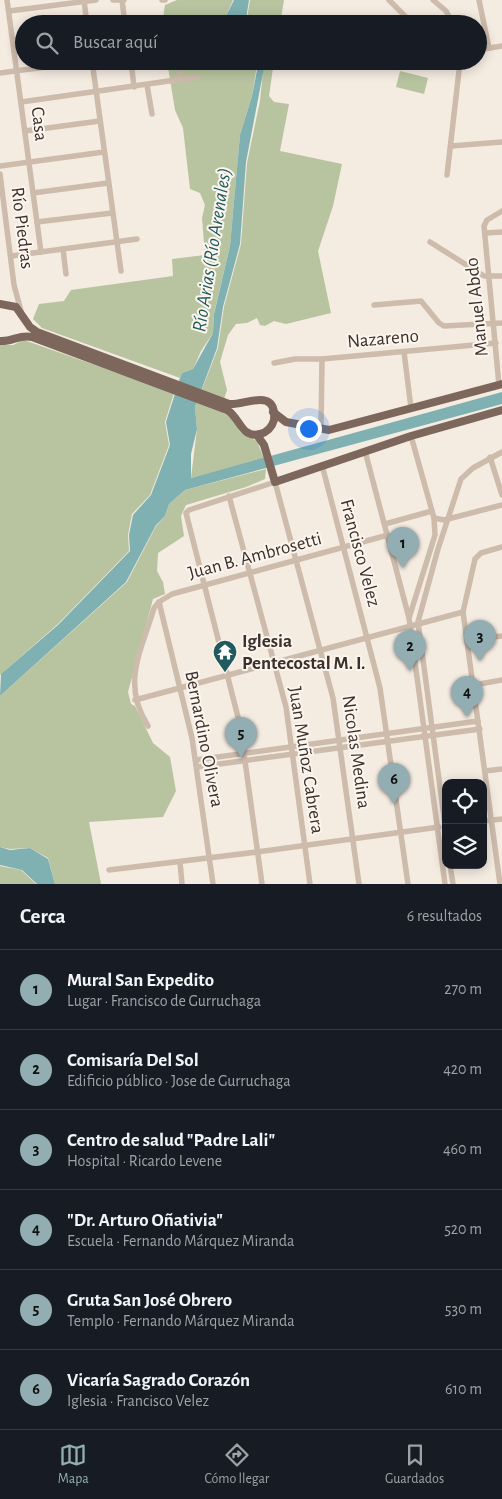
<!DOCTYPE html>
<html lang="es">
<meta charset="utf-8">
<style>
:root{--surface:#171b24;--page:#242831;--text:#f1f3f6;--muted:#9ea1a6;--line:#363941;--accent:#92aeb2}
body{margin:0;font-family:"Alegreya Sans",sans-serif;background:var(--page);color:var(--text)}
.controls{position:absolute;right:15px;bottom:15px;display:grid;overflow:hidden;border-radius:10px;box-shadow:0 2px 12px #0003}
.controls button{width:45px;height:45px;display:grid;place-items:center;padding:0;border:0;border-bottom:1px solid var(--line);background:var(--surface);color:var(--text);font:25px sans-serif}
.you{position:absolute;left:308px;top:428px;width:18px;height:18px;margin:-12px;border:4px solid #fff;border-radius:50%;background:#1a73e8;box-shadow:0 0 0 8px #1a73e833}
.badge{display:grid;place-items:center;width:32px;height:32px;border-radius:50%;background:var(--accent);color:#111;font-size:16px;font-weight:700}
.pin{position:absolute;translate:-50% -41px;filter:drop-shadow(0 1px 2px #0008)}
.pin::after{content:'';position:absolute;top:26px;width:18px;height:15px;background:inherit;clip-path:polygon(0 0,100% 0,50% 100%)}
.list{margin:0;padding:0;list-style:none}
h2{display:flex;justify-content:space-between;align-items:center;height:65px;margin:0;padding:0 20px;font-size:21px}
h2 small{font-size:16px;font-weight:400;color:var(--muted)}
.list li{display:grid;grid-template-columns:32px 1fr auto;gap:15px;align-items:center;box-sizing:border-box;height:80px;padding:0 20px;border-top:1px solid var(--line)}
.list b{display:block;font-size:19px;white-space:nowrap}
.list p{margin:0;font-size:16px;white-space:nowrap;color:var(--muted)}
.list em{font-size:16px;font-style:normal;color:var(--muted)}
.icon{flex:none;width:28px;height:28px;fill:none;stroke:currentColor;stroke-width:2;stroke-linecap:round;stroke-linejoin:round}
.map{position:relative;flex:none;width:502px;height:884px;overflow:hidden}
.search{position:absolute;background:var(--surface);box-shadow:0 2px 12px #0003;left:15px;right:15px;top:15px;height:55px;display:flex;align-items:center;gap:12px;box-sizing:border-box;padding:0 18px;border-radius:28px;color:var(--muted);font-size:19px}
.sheet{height:545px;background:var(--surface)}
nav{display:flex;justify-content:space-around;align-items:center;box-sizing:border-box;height:70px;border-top:1px solid var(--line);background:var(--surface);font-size:14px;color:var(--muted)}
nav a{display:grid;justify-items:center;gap:2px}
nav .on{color:var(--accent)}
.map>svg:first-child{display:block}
.green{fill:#b8c4a0}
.water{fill:#7fb0b2}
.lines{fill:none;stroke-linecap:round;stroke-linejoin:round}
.minor{stroke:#cdbbac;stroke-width:5.5}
.major{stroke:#7d675c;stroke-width:8}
.labels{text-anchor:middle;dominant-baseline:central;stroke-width:4;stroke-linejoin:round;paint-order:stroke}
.street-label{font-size:19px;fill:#3b302b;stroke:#fbf5ee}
.poi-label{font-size:19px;font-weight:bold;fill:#3b302b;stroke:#fbf5ee;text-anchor:start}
.water-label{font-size:20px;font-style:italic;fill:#1f5a5e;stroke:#fbf5ee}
</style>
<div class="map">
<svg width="502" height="884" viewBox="0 0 502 884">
<rect width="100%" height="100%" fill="#f4ebe1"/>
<!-- green -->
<g class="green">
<path d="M177 0H233L227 14 230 24H162L165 5Z"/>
<path d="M250 0H284L280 24H249L247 18Z"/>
<path d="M167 61H255L257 65 252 96 240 135 230 246 214 313 213 333 201 351 193 369 182 373 180 378 42 328 33 319 39 304 64 301 71 290 173 276 172 259 205 255 202 218 205 205 200 193 190 189 183 128 175 110Z"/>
<path d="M264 61H274L269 96 274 102 289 104 280 151 342 164 333 206 318 251 331 313 286 324 274 321 265 326 260 325 257 318 247 323 236 324 228 335 220 362 227 390 220 411 233 418 240 432 257 441 264 459 191 478 197 429 195 407 218 348 224 307 241 244 247 163 260 101Z"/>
<path d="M400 71 428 78 424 94 396 87Z"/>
<path d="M24 340 174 393 165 422 169 445 150 495 132 514 128 535 129 551 58 624 0 675V345H13Z"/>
<path d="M266 469 265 479 246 487 186 505 181 516 184 536 158 553 157 571 163 582 165 594 153 599 128 692 131 704 135 706 153 743 170 757 176 791 163 817 89 822 101 884H55L48 858 30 848 10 849 0 847V696L127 582 156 526 165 516 169 504 185 490Z"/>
<path d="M0 866 21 870 36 884H0Z"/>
</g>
<!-- water -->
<g class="water">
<path d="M234 0H249L246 19 248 24 229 22 227 14Z"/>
<path d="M256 61H263L264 68 246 162 240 244 223 307 217 348 195 407 197 429 191 454V478L502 392V404L185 490 169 504 165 516 156 525 126 582 0 696 1 674 58 625 130 551 129 535 133 515 151 495 170 445 166 422 180 378 182 373 193 369 213 333 214 314 230 246 240 135 252 96 258 65Z"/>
<path d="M0 847 10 850 30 848 48 859 55 884H37L22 870 0 865Z"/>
</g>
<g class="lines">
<!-- minor -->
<g class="minor">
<path d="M7 0 41 252"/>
<path d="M84 0 87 24"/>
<path d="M113 0H124"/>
<path d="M122 0 125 24"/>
<path d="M162 0H165"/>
<path d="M389 0 413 24"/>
<path d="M433 0 446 11 453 24"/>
<path d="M479 0 489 48"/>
<path d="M9 11 96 0"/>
<path d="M13 41 24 39"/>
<path d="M478 50 502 46"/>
<path d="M92 61 121 271"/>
<path d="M131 61 134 87"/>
<path d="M178 61 180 79"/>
<path d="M0 73 91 61"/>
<path d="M147 85 152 114"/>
<path d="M21 102 197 77"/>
<path d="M25 131 100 121"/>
<path d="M451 146 502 142"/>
<path d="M0 166 104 152"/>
<path d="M0 174 14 285 21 311"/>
<path d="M447 175 459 71"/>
<path d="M33 193 108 183"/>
<path d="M37 222 112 213"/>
<path d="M485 233 502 232"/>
<path d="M430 242 484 276H502"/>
<path d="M63 249 66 274"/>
<path d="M11 256 137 239"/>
<path d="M374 305 421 301 439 323 444 326 502 323"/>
<path d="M404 352 411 408"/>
<path d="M274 363 295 359H322L496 343"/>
<path d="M499 385 484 226 487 220 502 211"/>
<path d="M321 430 322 359"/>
<path d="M365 451 409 618 445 884"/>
<path d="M490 457 502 495"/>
<path d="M322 465 380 688 408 884"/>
<path d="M229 496 286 707 310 884"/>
<path d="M434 518 444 520 502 505"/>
<path d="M385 524 432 511"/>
<path d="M159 602 192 738 213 884"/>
<path d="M409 618 435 535 434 518 411 436"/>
<path d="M467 640 502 636"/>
<path d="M474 685 502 680"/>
<path d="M135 700 463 612"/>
<path d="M148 726C121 683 141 652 154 608L159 602 172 594 388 535"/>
<path d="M196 760 478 721"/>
<path d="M197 767 480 729"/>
<path d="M485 771 502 769"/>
<path d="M483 821 502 819"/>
<path d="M446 832 418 622 438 549 461 479 473 468 502 452"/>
<path d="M180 862 182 884"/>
<path d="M450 865 453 884"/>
<path d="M109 870 257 852 439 827"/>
<path d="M262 884 240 725 186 513 189 510 275 482 333 698 359 884"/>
<path d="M500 884 463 612 475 559 481 553 502 547"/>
</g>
<!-- major -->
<g class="major">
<path d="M0 304 16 307 30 327 37 332 229 404C244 406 277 386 274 420 272 427 268 432 260 434 241 439 240 417 227 410L32 337C20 334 12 342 0 341"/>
<path d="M273 412 286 422 329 430 502 384"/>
<path d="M257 435 264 445 275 482 411 436 502 410"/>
</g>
</g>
<!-- icons -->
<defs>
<symbol id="temple-pin" viewBox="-11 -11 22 30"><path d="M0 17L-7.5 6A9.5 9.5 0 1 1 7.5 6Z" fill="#1f5a5e" stroke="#fbf5ee"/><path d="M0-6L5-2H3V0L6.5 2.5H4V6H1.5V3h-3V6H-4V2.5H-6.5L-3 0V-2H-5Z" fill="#fff"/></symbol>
</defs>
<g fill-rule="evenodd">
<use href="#temple-pin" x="211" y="638" width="28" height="38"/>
</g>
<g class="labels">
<!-- street labels -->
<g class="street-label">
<text transform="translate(39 124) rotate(83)">Casa</text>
<text transform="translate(22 228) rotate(83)">Río Piedras</text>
<text transform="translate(477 307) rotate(-96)">Manuel Abdo</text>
<text transform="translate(383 339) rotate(-5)">Nazareno</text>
<text transform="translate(360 553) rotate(75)">Francisco Velez</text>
<text transform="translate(255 556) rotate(-15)">Juan B. Ambrosetti</text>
<text transform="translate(204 739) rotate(79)">Bernardino Olivera</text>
<text transform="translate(356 752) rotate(82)">Nicolas Medina</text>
<text transform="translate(306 760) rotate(81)">Juan Muñoz Cabrera</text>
</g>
<!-- poi labels -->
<g class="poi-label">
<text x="242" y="641">Iglesia<tspan x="242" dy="22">Pentecostal M. I.</tspan></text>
</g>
<!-- water labels -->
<g class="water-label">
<text transform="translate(212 250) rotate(-81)">Río Arias (Río Arenales)</text>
</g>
</g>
</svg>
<div class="controls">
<button><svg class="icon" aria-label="locate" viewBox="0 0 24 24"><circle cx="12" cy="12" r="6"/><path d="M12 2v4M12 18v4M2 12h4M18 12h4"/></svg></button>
<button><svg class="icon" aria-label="layers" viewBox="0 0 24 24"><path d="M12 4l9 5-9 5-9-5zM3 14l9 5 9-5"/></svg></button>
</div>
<div class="you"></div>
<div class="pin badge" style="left:403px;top:568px">1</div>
<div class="pin badge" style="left:410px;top:671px">2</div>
<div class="pin badge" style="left:480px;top:661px">3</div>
<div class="pin badge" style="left:467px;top:717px">4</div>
<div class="pin badge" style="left:241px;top:758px">5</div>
<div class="pin badge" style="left:394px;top:804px">6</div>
<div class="search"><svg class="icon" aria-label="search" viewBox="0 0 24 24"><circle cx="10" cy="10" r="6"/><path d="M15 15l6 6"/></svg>Buscar aquí</div>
</div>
<section class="sheet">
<h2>Cerca<small>6 resultados</small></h2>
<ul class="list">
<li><span class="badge">1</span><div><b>Mural San Expedito</b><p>Lugar · Francisco de Gurruchaga</p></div><em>270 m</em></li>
<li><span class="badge">2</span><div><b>Comisaría Del Sol</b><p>Edificio público · Jose de Gurruchaga</p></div><em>420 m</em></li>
<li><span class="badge">3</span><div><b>Centro de salud &quot;Padre Lali&quot;</b><p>Hospital · Ricardo Levene</p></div><em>460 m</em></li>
<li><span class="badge">4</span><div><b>&quot;Dr. Arturo Oñativia&quot;</b><p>Escuela · Fernando Márquez Miranda</p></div><em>520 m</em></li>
<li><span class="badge">5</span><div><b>Gruta San José Obrero</b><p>Templo · Fernando Márquez Miranda</p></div><em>530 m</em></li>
<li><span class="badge">6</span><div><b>Vicaría Sagrado Corazón</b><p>Iglesia · Francisco Velez</p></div><em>610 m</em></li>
</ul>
</section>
<nav>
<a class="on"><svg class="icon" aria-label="map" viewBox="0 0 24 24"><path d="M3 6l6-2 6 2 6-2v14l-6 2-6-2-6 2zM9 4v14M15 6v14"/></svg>Mapa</a>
<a><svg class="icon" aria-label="directions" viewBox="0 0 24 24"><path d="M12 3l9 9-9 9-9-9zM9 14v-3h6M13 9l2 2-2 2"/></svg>Cómo llegar</a>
<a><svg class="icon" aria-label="saved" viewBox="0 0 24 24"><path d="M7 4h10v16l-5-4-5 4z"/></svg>Guardados</a>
</nav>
